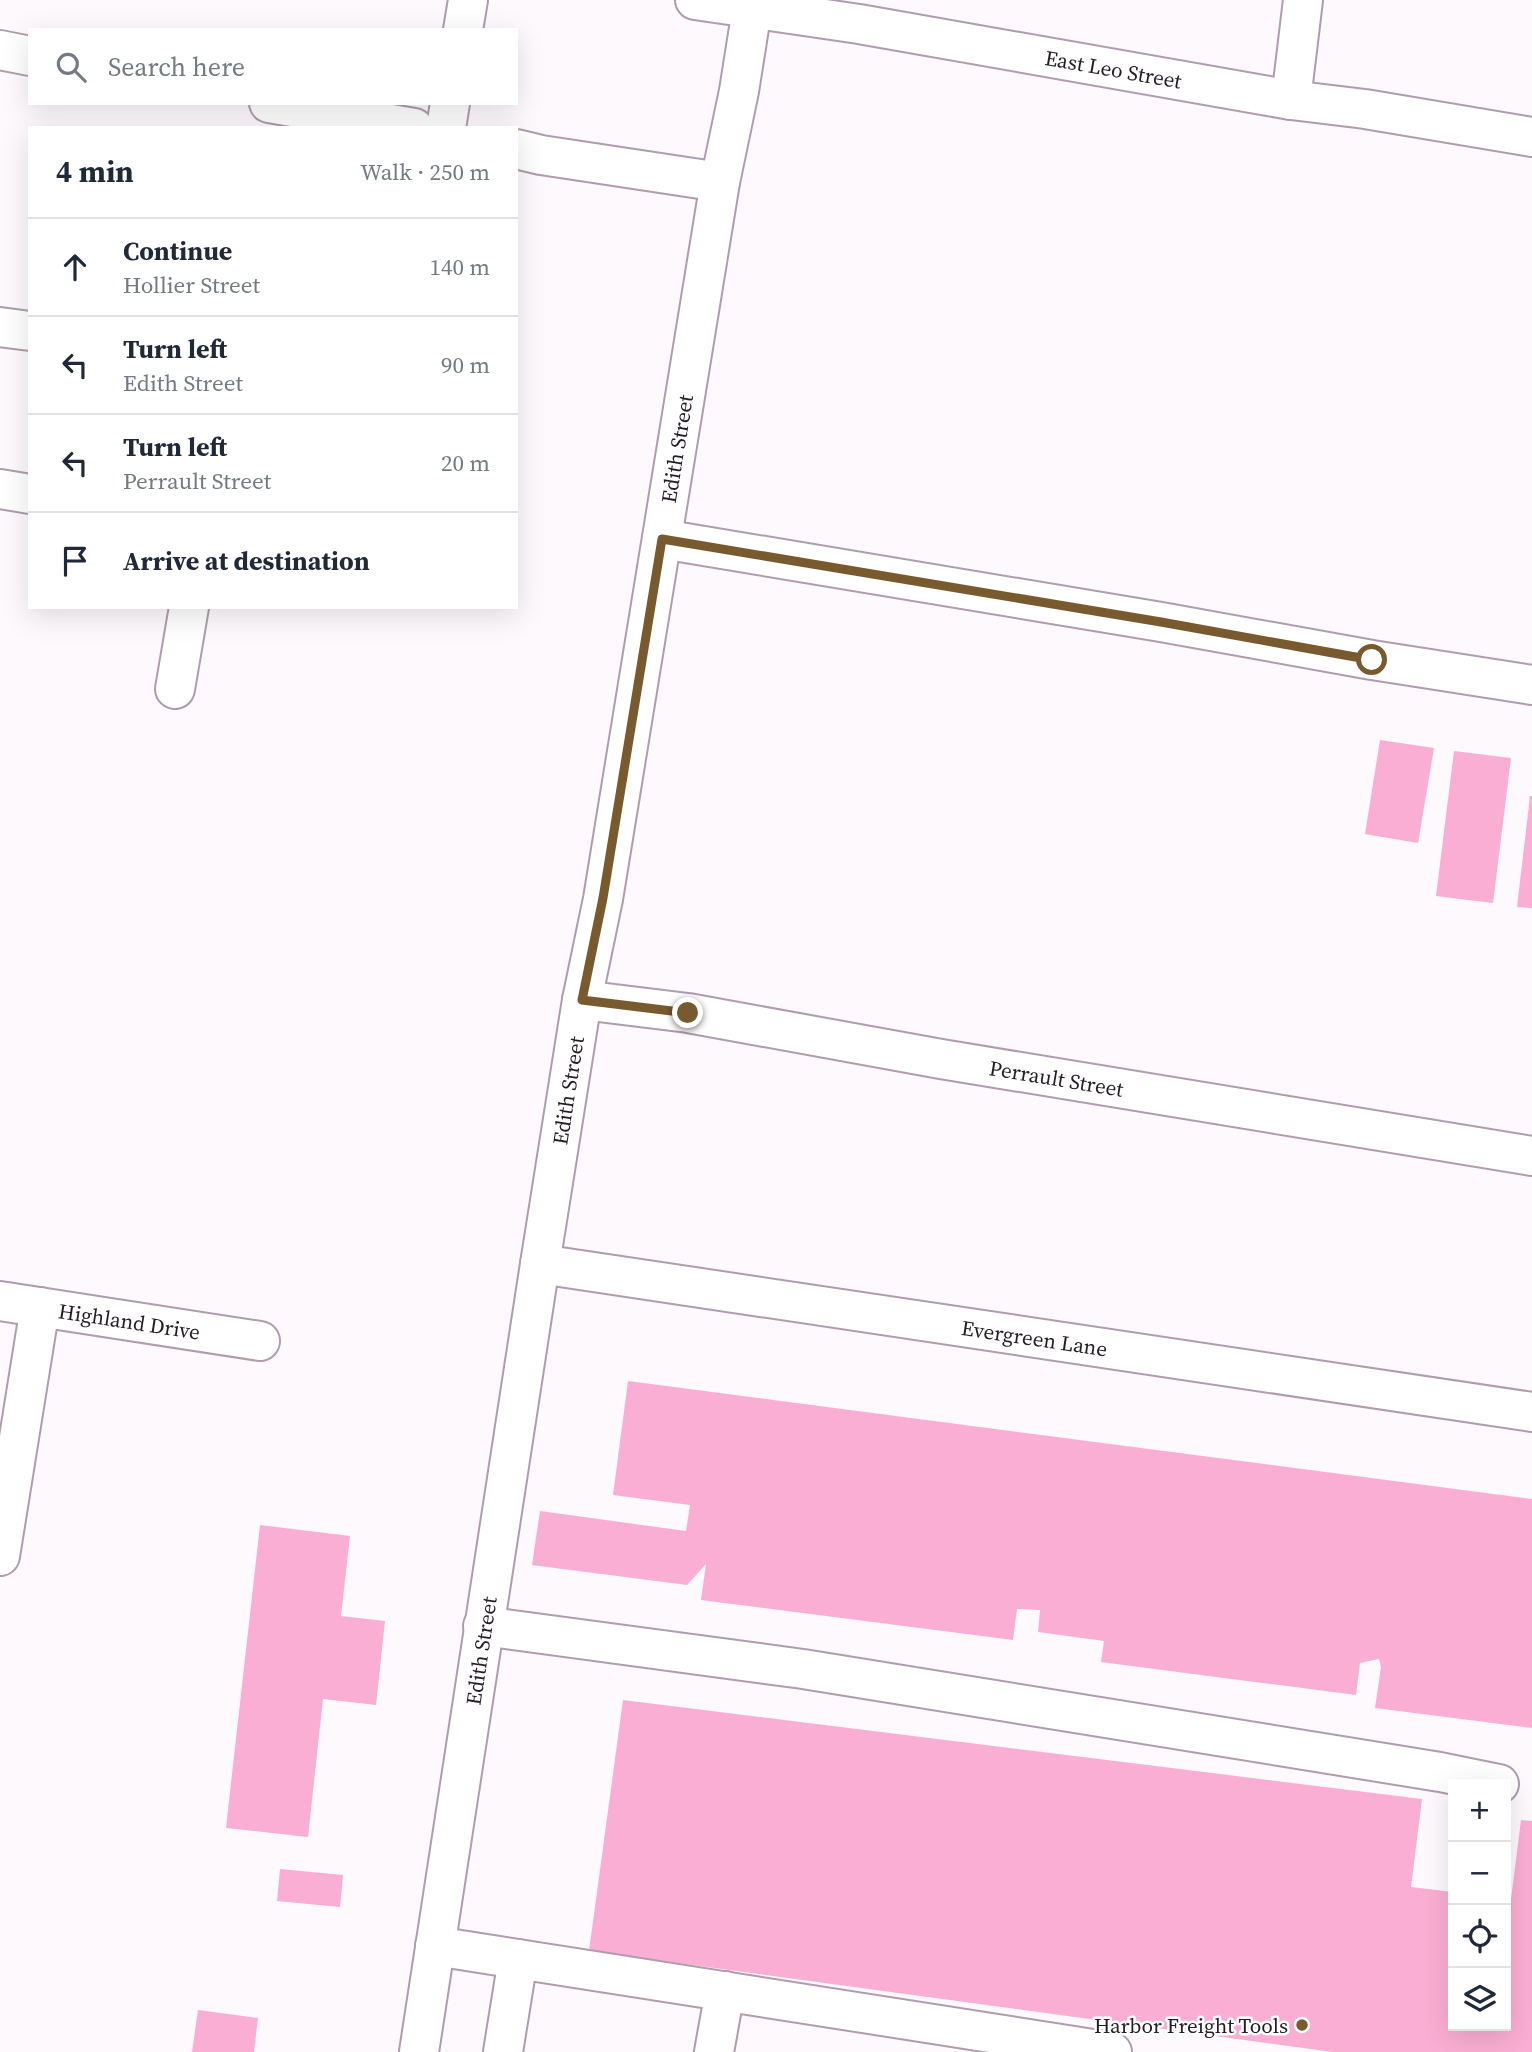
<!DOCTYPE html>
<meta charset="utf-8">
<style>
:root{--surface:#fff;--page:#f2f2f3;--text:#1f2937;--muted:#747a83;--line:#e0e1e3}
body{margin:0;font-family:"Source Serif 4",serif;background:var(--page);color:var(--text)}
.controls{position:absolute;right:21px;bottom:21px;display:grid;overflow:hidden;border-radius:0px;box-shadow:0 7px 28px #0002}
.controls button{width:63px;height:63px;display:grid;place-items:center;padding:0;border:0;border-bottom:2px solid var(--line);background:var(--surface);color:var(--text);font:35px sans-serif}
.stop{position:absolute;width:21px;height:21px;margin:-16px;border:5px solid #795a2f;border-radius:50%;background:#fff}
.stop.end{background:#795a2f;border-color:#fff;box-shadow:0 2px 7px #0008}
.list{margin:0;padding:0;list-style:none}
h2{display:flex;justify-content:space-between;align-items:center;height:91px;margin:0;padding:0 28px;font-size:30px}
h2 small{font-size:23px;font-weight:400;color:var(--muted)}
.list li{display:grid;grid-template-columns:46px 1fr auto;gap:21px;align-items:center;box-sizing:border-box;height:98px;padding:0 28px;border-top:2px solid var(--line)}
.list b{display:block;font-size:26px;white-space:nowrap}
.list p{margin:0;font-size:23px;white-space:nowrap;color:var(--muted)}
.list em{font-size:23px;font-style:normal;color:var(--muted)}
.icon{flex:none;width:38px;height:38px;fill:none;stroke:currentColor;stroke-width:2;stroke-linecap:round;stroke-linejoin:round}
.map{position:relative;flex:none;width:1532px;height:2052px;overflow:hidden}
.search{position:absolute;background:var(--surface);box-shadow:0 7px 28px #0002;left:28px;top:28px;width:490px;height:77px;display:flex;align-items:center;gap:18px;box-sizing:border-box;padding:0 24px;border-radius:0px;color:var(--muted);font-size:26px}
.panel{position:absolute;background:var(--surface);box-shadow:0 7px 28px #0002;left:28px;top:126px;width:490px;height:483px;border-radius:0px}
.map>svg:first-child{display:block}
.building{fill:#fbaed3}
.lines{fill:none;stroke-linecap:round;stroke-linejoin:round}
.minor-casing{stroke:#b09caf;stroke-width:42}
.minor{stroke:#fff;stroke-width:38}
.route{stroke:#795a2f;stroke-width:9}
.poi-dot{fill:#795a2f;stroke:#fff;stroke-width:2.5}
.labels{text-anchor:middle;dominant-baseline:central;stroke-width:5;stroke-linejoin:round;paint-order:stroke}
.street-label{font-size:21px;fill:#251d25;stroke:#fff}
.poi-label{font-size:21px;fill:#251d25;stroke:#fff;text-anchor:end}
</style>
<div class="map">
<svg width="1532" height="2052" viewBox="0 0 1532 2052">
<rect width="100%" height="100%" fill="#fdf9fd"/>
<!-- building -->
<g class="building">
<path d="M1380 740 1434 748 1418 843 1365 834Z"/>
<path d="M1454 751 1511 758 1493 903 1436 896Z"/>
<path d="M1530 796H1532V908L1517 907Z"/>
<path d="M628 1381 1532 1499V1728L1375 1708 1381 1667 1379 1659 1360 1663 1356 1695 1101 1662 1104 1641 1038 1632 1040 1610 1017 1609 1013 1640 701 1600 706 1564 687 1585 532 1565 540 1511 686 1531 690 1505 613 1495Z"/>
<path d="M260 1525 350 1536 341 1616 385 1621 376 1705 323 1699 308 1837 226 1828Z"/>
<path d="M623 1700 1422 1799 1411 1887 1453 1892V2026H1506V1898L1511 1899 1521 1820 1532 1821V2052H1333L589 1951Z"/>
<path d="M280 1869 343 1875 340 1907 277 1901Z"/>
<path d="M198 2010 258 2018 254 2052H192Z"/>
</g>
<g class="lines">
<defs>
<g id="minor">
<path id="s1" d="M695 0 859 24 1291 100 1365 109 1532 137"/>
<path d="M463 30 468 0"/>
<path d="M0 50 30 56"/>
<path d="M1291 100 1303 0"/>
<path d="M269 103 414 128"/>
<path d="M446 128 450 103"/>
<path d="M516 149 541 155 720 182"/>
<path d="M0 327 30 331"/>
<path d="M0 489 30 494"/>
<path d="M662 539 1161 622 1372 660 1532 685"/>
<path d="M175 689 189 607"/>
<path id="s2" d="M582 1000 688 1013 941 1059 1532 1156"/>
<path id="s3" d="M540 1264 1532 1412"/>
<path id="s4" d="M0 1301 260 1341"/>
<path d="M0 1556 40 1307"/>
<path d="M483 1626 803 1669 1440 1772 1499 1784"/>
<path d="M435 1946 1112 2052"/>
<path id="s5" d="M419 2052 540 1264 582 1000 603 899 720 182 739 91 752 9"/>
<path d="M503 2052 518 1959"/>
<path d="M714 2052 725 1991"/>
</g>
</defs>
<!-- minor casing -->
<use href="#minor" class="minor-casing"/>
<!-- minor -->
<use href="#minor" class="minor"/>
</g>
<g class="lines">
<!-- route -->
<path class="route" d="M688 1013 582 1000 603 898 662 539 1161 622 1372 660"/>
</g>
<!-- markers -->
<circle class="poi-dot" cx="1302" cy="2025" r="7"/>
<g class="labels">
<!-- street labels -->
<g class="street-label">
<text stroke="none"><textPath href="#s1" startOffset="424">East Leo Street</textPath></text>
<text stroke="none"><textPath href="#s5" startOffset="1624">Edith Street</textPath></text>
<text stroke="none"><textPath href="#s2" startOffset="481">Perrault Street</textPath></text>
<text stroke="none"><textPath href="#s5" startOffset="973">Edith Street</textPath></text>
<text stroke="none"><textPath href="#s4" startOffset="131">Highland Drive</textPath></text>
<text stroke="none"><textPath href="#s3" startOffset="500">Evergreen Lane</textPath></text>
<text stroke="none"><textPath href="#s5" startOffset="406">Edith Street</textPath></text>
</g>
<!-- poi labels -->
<g class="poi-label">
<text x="1288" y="2025">Harbor Freight Tools</text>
</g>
</g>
</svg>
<div class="controls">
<button>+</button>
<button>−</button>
<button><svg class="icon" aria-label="locate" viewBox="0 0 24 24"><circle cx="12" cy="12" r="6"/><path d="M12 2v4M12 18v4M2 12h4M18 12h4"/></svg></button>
<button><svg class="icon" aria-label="layers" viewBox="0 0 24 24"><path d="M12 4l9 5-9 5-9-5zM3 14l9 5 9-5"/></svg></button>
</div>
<div class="stop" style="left:1372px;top:660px"></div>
<div class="stop end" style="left:688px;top:1013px"></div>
<div class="search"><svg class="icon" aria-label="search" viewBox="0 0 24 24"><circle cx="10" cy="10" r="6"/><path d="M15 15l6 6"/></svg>Search here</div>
<section class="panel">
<h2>4 min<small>Walk · 250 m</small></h2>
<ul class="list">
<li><svg class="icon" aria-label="ahead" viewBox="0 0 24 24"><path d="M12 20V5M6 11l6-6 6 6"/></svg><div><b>Continue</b><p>Hollier Street</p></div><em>140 m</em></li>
<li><svg class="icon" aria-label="left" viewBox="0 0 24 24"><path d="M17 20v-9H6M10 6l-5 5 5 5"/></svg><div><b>Turn left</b><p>Edith Street</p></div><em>90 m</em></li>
<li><svg class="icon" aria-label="left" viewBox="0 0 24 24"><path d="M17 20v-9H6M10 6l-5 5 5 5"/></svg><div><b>Turn left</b><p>Perrault Street</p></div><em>20 m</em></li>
<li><svg class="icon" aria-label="arrive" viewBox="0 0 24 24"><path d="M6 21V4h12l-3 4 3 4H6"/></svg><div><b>Arrive at destination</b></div></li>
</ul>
</section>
</div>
